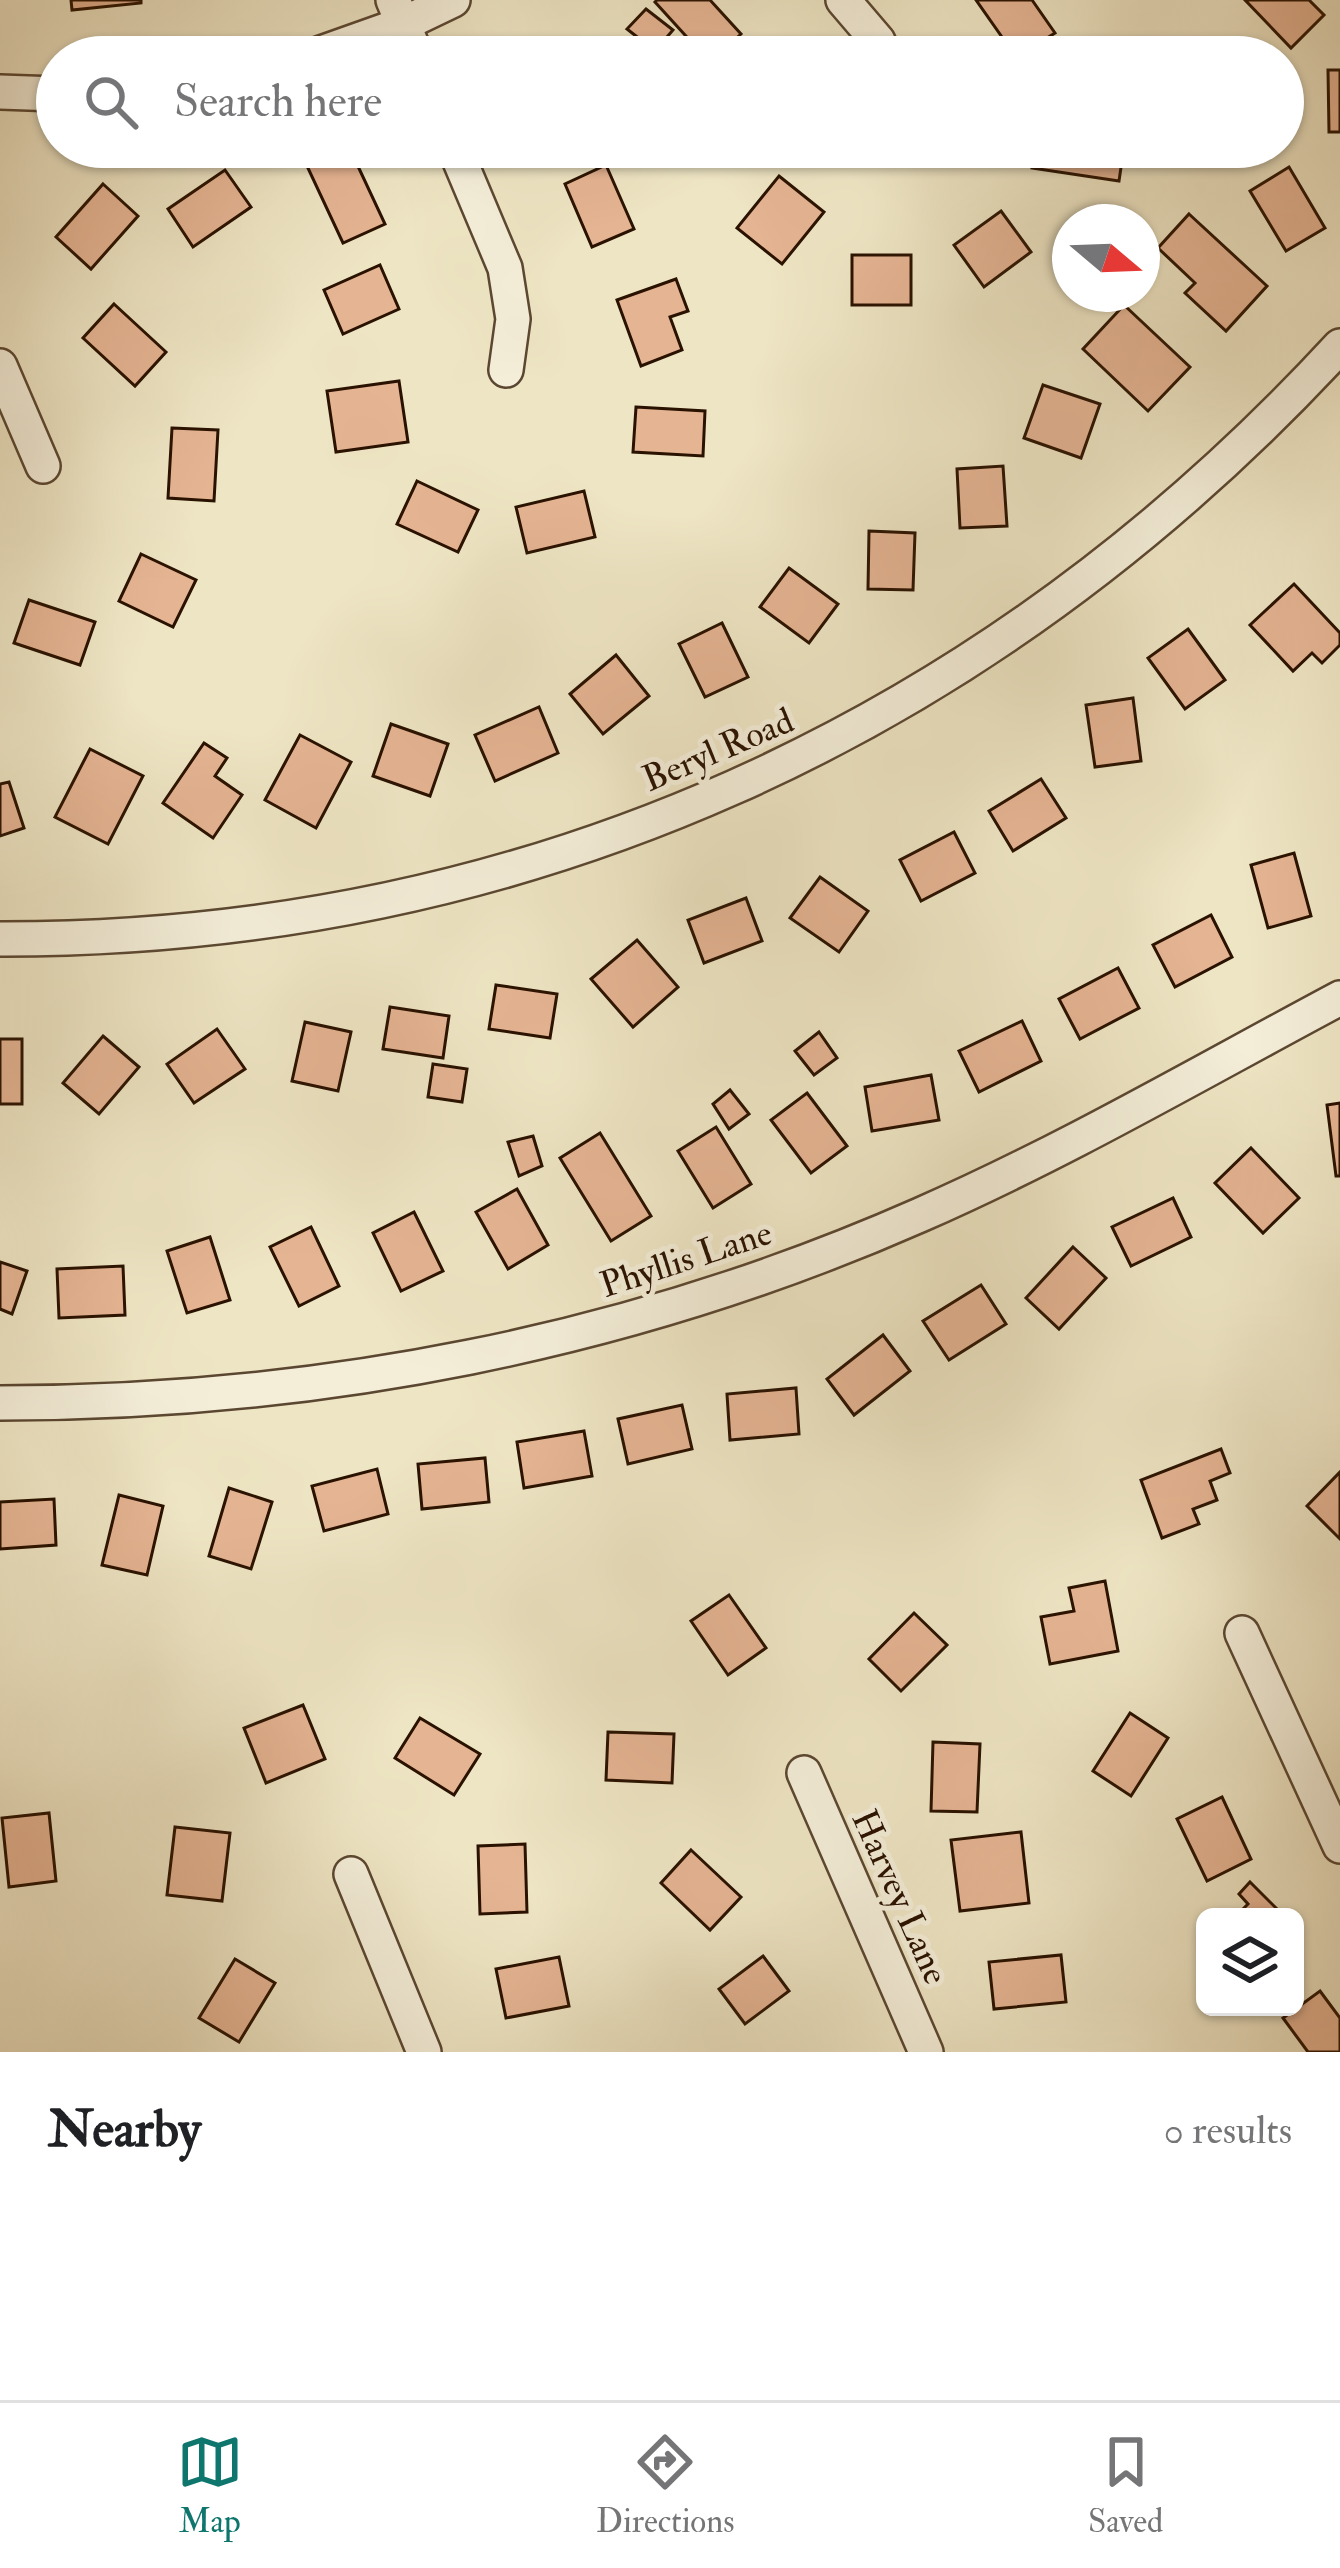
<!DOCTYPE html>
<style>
:root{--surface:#fff;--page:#f6f6f6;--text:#202124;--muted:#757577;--line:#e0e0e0;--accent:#0f766e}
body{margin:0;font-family:"IM FELL Double Pica",serif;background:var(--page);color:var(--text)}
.controls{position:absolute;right:36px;bottom:36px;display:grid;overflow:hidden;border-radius:18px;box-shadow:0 3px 9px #0004}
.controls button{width:108px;height:108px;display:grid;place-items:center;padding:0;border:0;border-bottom:3px solid var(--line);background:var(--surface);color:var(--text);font:60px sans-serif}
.compass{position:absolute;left:1052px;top:204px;width:108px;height:108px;border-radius:50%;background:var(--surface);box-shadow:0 3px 9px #0004;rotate:109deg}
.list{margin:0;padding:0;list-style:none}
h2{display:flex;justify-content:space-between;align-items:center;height:156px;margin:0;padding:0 48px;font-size:51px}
h2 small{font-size:39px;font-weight:400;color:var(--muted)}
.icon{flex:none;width:66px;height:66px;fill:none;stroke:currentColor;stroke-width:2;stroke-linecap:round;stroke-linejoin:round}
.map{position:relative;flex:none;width:1340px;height:2052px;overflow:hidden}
.search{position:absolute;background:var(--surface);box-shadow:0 3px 9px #0004;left:36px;right:36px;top:36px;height:132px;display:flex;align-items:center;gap:30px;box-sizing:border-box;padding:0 42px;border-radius:66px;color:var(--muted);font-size:45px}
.sheet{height:348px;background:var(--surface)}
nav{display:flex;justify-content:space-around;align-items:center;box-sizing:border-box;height:168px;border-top:3px solid var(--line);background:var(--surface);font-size:33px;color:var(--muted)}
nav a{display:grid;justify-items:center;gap:6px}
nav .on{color:var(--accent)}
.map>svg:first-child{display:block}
.building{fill:#e5b493;stroke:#2a1200;stroke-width:3}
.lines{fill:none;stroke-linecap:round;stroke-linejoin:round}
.minor-casing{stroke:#5b4731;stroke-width:38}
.minor{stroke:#f4eed9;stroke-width:33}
.labels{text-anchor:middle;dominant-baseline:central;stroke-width:10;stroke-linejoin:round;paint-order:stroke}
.street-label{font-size:36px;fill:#2a1200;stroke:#f4eed9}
</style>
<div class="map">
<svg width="1340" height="2052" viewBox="0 0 1340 2052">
<rect width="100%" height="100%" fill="#eee5c4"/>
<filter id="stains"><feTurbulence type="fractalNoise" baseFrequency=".00167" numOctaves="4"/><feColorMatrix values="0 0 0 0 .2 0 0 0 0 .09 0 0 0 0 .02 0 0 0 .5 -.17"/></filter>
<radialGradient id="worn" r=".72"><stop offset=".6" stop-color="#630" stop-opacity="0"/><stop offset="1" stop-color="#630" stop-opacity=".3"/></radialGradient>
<!-- building -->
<g class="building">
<path d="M71 0H141V3L72 10Z"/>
<path d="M657 0H710L741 34 716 57H705L655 2Z"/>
<path d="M976 0H1032L1055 33 1016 57Z"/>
<path d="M1245 0H1309L1324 15 1291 48Z"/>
<path d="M646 9 673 30 655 51 627 29Z"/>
<path d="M1328 70H1340V132H1329Z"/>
<path d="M349 147 385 224 343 243 307 166Z"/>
<path d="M1035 147H1124L1119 181 1032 168Z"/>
<path d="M606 165 634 229 592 247 565 184Z"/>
<path d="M1289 167 1325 228 1286 251 1250 191Z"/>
<path d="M225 170 251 207 193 247 168 209Z"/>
<path d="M779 176 824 212 782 264 737 228Z"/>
<path d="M103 184 138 216 91 269 56 237Z"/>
<path d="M1001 211 1031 252 984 287 954 245Z"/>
<path d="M1189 214 1267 286 1226 331 1185 293 1195 283 1158 248Z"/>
<rect x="852" y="255" width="59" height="50"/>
<path d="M380 265 399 309 343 334 324 290Z"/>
<path d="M676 279 688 311 670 317 682 350 641 366 617 300Z"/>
<path d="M114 304 166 352 135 386 83 338Z"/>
<path d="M1124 305 1190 367 1148 411 1083 349Z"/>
<path d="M399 381 408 442 336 452 327 391Z"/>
<path d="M1043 385 1100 404 1081 458 1024 438Z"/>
<path d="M636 407 705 411 703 456 633 452Z"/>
<path d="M172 428 218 430 214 501 168 498Z"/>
<path d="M1003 466 1007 526 960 528 957 469Z"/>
<path d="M417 481 478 510 458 552 397 524Z"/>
<path d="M584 491 595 537 527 553 516 507Z"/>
<path d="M869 531 915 533 913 590 868 589Z"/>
<path d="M141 554 196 580 173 627 119 601Z"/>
<path d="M789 568 838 604 809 643 760 607Z"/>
<path d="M1294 584 1340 633V645L1322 663 1312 653 1293 671 1250 625Z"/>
<path d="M29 600 95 622 80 665 14 643Z"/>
<path d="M722 623 748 677 705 697 679 644Z"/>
<path d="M1188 629 1225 680 1185 709 1148 658Z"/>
<path d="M616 655 649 696 603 734 570 694Z"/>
<path d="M1133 698 1141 761 1095 767 1086 705Z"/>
<path d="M539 707 558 753 495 781 475 735Z"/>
<path d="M391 724 448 744 430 796 373 776Z"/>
<path d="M300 735 351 762 316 828 265 800Z"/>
<path d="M204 743 227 758 215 776 242 795 213 838 163 803Z"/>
<path d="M90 749 143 776 108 844 55 817Z"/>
<path d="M1041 779 1066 818 1013 851 989 811Z"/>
<path d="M9 782 24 828 0 836V784Z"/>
<path d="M954 832 975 873 921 901 900 860Z"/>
<path d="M1294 853 1311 916 1268 928 1251 865Z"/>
<path d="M820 877 868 911 839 952 790 918Z"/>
<path d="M746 898 762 941 704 963 688 920Z"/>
<path d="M1211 915 1232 957 1175 987 1153 945Z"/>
<path d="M637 940 678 987 633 1027 591 979Z"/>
<path d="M1118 968 1139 1008 1080 1039 1059 999Z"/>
<path d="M496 985 557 994 550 1038 489 1029Z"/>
<path d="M390 1007 449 1016 443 1058 383 1049Z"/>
<path d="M1022 1021 1041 1061 979 1092 959 1051Z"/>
<path d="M305 1022 351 1032 338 1091 292 1081Z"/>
<path d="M217 1029 245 1069 194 1103 167 1064Z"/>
<path d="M819 1032 837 1058 814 1075 795 1051Z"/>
<path d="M103 1036 139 1067 99 1114 63 1083Z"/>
<rect x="0" y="1039" width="22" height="65"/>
<path d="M433 1064 467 1069 462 1102 428 1097Z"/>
<path d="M931 1075 939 1120 872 1131 865 1087Z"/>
<path d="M730 1090 749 1114 729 1129 713 1104Z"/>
<path d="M807 1093 847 1146 811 1173 771 1120Z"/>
<path d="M1340 1103V1176H1336L1327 1105Z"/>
<path d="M716 1127 751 1184 713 1208 678 1151Z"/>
<path d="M600 1133 651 1216 611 1241 560 1158Z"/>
<path d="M533 1136 542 1166 519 1176 508 1142Z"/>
<path d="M1251 1148 1299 1198 1263 1233 1215 1183Z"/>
<path d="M517 1189 548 1245 508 1269 476 1212Z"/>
<path d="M1173 1198 1191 1237 1131 1266 1112 1227Z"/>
<path d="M414 1212 443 1271 401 1291 373 1233Z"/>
<path d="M311 1227 339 1286 299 1306 270 1247Z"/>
<path d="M210 1237 230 1300 187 1313 167 1251Z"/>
<path d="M1073 1247 1106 1278 1059 1329 1026 1298Z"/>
<path d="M0 1262 27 1271 12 1314 0 1309Z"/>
<path d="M123 1266 125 1315 59 1318 57 1269Z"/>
<path d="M981 1285 1006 1324 949 1360 923 1321Z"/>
<path d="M883 1335 910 1371 854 1415 827 1379Z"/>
<path d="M796 1388 799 1434 730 1440 727 1394Z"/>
<path d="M682 1405 692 1449 628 1464 618 1419Z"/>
<path d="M584 1431 592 1476 524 1488 517 1442Z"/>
<path d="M1221 1449 1230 1473 1210 1481 1217 1500 1193 1509 1199 1524 1162 1538 1141 1480Z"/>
<path d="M485 1458 489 1502 422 1509 418 1464Z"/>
<path d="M377 1469 388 1514 324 1531 312 1486Z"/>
<path d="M1340 1472V1539L1307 1506Z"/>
<path d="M229 1488 272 1502 251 1569 209 1556Z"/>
<path d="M119 1495 163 1506 147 1575 102 1565Z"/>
<path d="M54 1499 56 1545 0 1549V1502Z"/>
<path d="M1105 1581 1118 1651 1050 1664 1041 1617 1074 1611 1069 1588Z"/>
<path d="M729 1595 766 1648 728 1675 691 1621Z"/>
<path d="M914 1613 947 1645 901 1691 869 1659Z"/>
<path d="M303 1705 325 1759 266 1783 244 1728Z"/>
<path d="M1130 1713 1168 1738 1131 1796 1093 1771Z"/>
<path d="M420 1718 480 1754 454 1795 395 1758Z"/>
<path d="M608 1732 674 1734 672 1783 606 1780Z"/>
<path d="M933 1742 980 1744 977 1812 931 1811Z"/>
<path d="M1222 1797 1251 1859 1207 1881 1177 1819Z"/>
<path d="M49 1813 56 1881 9 1887 2 1818Z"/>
<path d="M175 1827 230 1833 222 1901 167 1895Z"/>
<path d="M1021 1832 1029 1903 960 1911 951 1840Z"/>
<path d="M525 1844 527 1912 480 1914 478 1846Z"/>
<path d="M691 1850 741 1897 710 1930 661 1883Z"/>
<path d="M1250 1882 1285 1917H1235L1248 1904 1239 1894Z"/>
<path d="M1061 1955 1066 2002 994 2009 989 1962Z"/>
<path d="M763 1956 789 1991 745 2024 719 1989Z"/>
<path d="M559 1957 569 2006 506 2018 496 1969Z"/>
<path d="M235 1959 275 1983 239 2042 199 2018Z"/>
<path d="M1320 1991 1340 2018V2052H1308L1283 2018Z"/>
</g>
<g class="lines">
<defs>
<g id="minor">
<path d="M393 0 417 57"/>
<path d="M843 0 878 41 885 57"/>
<path d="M310 57 403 24 453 0"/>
<path d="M0 92 57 94"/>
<path d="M454 147 505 268 513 319 506 370"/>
<path d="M0 366 43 466"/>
<path d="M0 939C525 940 985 731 1340 346"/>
<path d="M0 1403C317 1403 630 1343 920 1215 1064 1152 1201 1072 1340 998"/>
<path d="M1242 1633 1340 1846"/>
<path d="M804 1773 926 2052"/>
<path d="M351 1874 424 2052"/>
</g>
</defs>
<!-- minor casing -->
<use href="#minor" class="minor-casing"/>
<!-- minor -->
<use href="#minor" class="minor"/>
</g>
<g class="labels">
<!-- street labels -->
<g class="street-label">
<text transform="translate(718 750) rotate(-23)">Beryl Road</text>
<text transform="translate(686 1259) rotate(-18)">Phyllis Lane</text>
<text transform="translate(900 1897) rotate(66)">Harvey Lane</text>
</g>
</g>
<rect width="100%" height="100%" filter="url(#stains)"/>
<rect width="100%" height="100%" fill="url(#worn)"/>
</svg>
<div class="controls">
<button><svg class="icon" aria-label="layers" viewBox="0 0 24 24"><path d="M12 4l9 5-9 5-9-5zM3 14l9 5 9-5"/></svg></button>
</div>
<svg class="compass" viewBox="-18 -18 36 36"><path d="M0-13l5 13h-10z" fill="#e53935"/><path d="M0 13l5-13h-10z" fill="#757577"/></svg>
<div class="search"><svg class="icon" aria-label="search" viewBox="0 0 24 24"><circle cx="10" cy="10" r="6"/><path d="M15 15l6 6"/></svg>Search here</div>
</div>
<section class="sheet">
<h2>Nearby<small>0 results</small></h2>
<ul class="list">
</ul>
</section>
<nav>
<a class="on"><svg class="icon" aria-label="map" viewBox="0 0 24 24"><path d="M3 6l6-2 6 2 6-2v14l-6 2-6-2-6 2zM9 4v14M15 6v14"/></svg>Map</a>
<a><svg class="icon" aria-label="directions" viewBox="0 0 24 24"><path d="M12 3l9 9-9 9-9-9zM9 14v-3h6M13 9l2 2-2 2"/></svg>Directions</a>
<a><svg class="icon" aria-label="saved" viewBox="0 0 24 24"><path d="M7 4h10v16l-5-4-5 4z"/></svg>Saved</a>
</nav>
